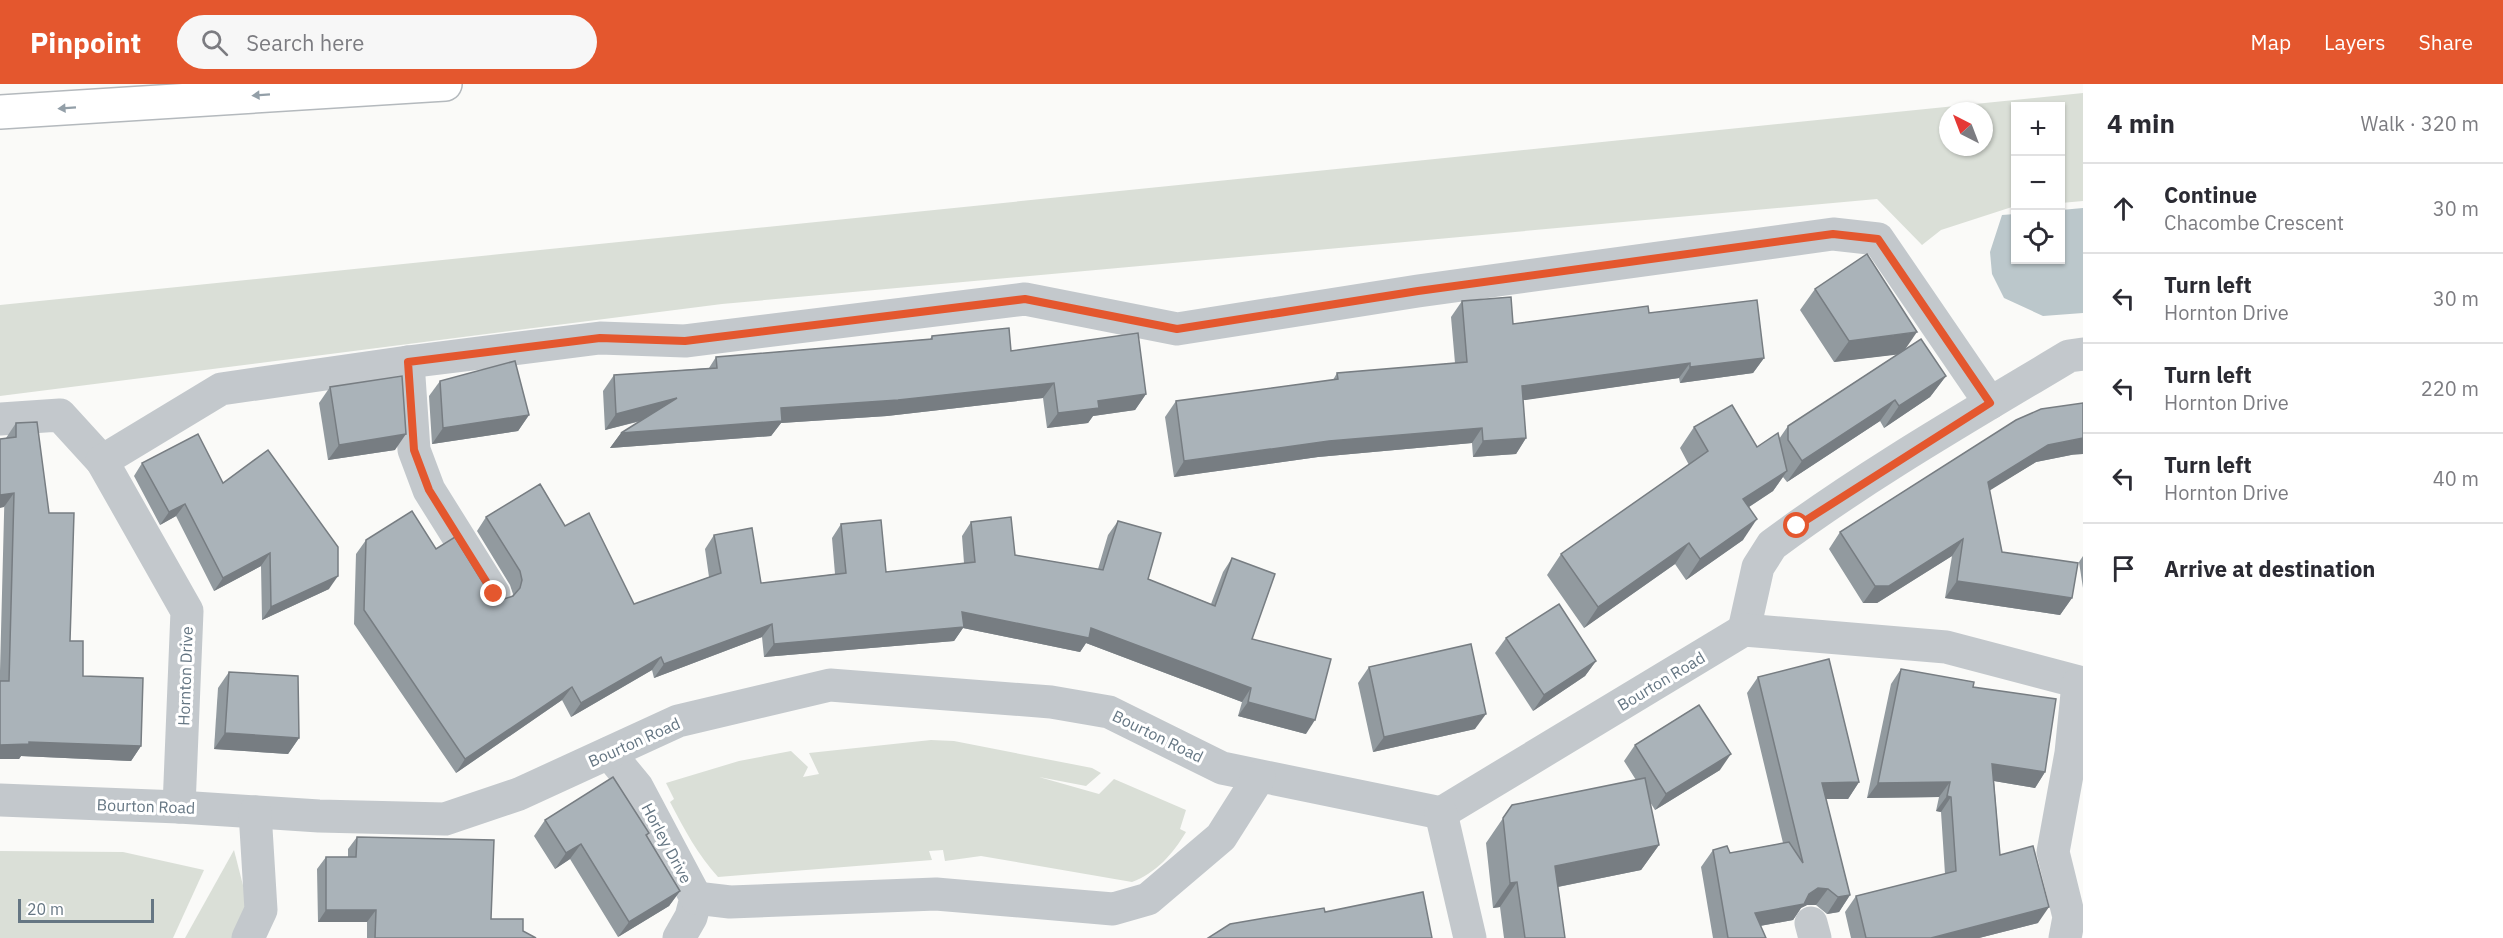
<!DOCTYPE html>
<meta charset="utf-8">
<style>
:root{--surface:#fff;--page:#f7f7f7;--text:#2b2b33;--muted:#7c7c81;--line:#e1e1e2;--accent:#e4572e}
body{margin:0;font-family:"IBM Plex Sans",sans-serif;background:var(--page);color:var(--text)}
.controls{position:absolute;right:18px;top:18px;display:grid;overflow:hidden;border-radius:0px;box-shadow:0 2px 4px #0004}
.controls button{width:54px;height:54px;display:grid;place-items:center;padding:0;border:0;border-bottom:2px solid var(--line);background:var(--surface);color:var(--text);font:30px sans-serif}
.compass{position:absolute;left:1939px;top:18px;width:54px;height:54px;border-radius:50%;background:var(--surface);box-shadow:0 2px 4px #0004;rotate:318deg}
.scale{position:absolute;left:18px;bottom:15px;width:136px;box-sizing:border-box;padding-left:6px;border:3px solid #657683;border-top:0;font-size:16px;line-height:21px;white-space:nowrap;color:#657683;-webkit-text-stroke:4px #fff;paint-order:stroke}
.stop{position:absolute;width:18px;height:18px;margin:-14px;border:4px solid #e4572e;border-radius:50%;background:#fff}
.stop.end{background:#e4572e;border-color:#fff;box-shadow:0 2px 6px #0008}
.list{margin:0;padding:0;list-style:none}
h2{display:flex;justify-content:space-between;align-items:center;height:78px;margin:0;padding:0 24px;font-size:26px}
h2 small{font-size:20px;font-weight:400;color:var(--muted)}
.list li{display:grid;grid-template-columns:39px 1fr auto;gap:18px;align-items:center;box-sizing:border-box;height:90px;padding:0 24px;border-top:2px solid var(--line)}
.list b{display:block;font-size:22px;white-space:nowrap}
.list p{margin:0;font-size:20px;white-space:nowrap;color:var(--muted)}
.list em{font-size:20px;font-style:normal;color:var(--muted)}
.icon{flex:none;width:33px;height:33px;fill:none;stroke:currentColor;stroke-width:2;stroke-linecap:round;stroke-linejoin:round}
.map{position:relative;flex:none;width:2083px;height:854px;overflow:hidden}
header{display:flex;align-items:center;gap:36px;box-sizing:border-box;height:84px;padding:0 30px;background:var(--accent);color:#fff}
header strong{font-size:28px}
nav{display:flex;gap:33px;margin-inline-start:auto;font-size:21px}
.search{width:420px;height:54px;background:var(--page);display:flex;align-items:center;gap:15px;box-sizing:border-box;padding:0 21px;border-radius:33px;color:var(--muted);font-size:22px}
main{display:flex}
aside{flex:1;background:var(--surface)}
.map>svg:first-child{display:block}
.green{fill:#dadfd7;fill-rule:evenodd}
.water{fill:#bbc7cb}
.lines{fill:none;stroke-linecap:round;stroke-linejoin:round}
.highway-casing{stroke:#b4b9bd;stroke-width:36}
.street{stroke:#c3c8cc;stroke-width:33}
.highway{stroke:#fff;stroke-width:33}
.wall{fill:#929a9f}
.shaded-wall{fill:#777d82}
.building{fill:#aab3b9;stroke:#777d82;stroke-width:1.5}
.oneway{fill:#939fa8}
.route{stroke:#e4572e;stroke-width:8}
.labels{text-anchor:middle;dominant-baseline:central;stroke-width:6;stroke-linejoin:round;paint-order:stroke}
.street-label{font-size:16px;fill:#657683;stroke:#fff}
</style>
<header>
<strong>Pinpoint</strong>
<div class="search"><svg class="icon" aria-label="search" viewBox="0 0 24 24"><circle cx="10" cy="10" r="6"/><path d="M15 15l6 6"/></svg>Search here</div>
<nav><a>Map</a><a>Layers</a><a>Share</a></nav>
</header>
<main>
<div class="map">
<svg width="2083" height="854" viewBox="0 0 2083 854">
<rect width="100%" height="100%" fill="#fafaf8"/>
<!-- green -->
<g class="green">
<path d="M2083 9V117L2061 119 2060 22H2016L2015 122 1941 146 1922 161 1877 115 722 220 0 312V221ZM1948 27H1984V63H1948Z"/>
<path d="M931 656 954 657 1092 684 1101 689 1086 702 1039 693 1099 710 1114 695 1186 726 1180 745 1186 748C1173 770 1156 789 1132 798L981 772 945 777 943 766 929 767 932 776 718 793C698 771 684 745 670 718L674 715 666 699 739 677 791 667 808 683 803 693 819 690 809 669Z"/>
<path d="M234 766 247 817 235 854H185Z"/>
<path d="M0 767 123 768 204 786 173 854H0Z"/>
</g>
<!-- water -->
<path class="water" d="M2083 124V229L2043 232 2004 214 1992 190 1990 168 2002 131 2015 130 2016 176H2060L2061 126Z"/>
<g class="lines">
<defs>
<path id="highway" d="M0 28 445 0"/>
</defs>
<!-- highway casing -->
<use href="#highway" class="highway-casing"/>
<!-- street -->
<g class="street">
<path d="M408 278 414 366 429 406 494 510"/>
<path d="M0 335 60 331 102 377"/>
<path d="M1744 546 1758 483 1772 461C1866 391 1969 332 2069 272L2083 270"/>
<path d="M609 669 637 703 696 814 691 833 679 854"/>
<path d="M0 716 179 723 319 732 445 735 519 710 678 637 830 601 1051 618 1109 628 1222 684 1441 729 1744 546 1946 563 2083 599"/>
<path d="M179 723 187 527 102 377 221 305 408 278 600 254 685 257 1025 215 1177 245 1418 207 1833 150 1878 155 1990 319"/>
<path d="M1441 729 1470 854"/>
<path d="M696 814 730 818 936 810 1113 825 1148 815 1221 753 1259 693"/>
<path d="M1811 839 1815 854"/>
<path d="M248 854 261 826 255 728"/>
<path d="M2065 854 2069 833 2053 768 2071 669 2078 600"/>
</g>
<!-- highway -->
<use href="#highway" class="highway"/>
</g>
<!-- wall -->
<g class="wall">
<path d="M1815 205 1946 292 1930 313 1884 344 1880 337 1787 398 1783 393 1773 407 1749 423 1743 456 1686 496 1675 480 1584 544 1547 491 1561 470 1689 381 1680 364 1694 343 1757 363 1779 355 1788 342 1898 270 1834 278 1800 226Z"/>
<path d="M1462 217 1513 240 1649 229 1764 274 1753 289 1680 299 1679 294 1523 316 1526 354 1516 370 1473 373 1472 359 1318 373 1174 393 1165 333 1176 317 1333 296 1337 289 1455 279 1451 233Z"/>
<path d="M932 252 1011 267 1146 310 1135 326 1093 332 1088 339 1047 344 1043 314 887 332 781 339 771 352 610 364 621 349 641 337 605 346 603 307 614 291 709 284 716 273 930 255Z"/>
<path d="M440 297 529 331 518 347 432 360 429 312Z"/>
<path d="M330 303 395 366 328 376 319 319Z"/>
<path d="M2016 336 2071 371 2036 378 1989 406 2002 468 2072 514 2060 531 1945 514 1952 472 1877 519H1863L1829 465 1840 448Z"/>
<path d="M16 339 49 429 70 557 83 592 141 662 131 677 21 672 19 675H0V587L6 354Z"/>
<path d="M142 379 223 399 329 505 262 536 261 482 214 507 176 432 160 441 134 392Z"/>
<path d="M486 433 565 442 634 520 709 493 705 465 714 451 761 499 835 490 832 454 841 440 886 488 964 479 962 452 971 438 1015 471 1098 485 1108 451 1118 437 1148 495 1211 520 1223 488 1232 474 1252 555 1306 650 1238 632 1242 618 1086 559 1080 568 963 544 954 557 764 573 762 553 654 594 652 586 571 633 562 616 456 689 354 540 356 470 366 456 436 465 494 512 504 515 512 513 513 510 510 501 477 447Z"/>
<path d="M2083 472V504L2079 478Z"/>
<path d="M1506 554 1596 577 1585 592 1533 627 1495 569Z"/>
<path d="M1369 583 1475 645 1373 668 1358 599Z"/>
<path d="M1901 585 1973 603 2045 688 2035 704 1994 697 2000 771 2038 839 1979 854H1851L1845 828 1856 812 1945 790 1941 728 1936 727 1939 713 1867 714 1891 600Z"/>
<path d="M229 588 299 654 288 670 214 665 218 604Z"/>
<path d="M1758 593 1859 698 1848 715H1826L1850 811 1839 828 1827 830 1816 821H1807L1801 824 1793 836 1760 842 1766 854H1713L1701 783 1713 766 1730 769 1783 759 1747 609Z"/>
<path d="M1635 661 1720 686 1655 726 1650 718 1659 761 1641 786 1558 803 1565 854H1504L1500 823 1493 824 1486 759 1512 721 1636 696 1624 677Z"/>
<path d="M545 736 649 749 647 752 680 807 669 822 618 853 570 775 555 785 534 752Z"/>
<path d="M357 753 491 835 523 847 536 854H367V838H318L317 785 326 773H348V765Z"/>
</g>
<!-- shaded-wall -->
<g class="shaded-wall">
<path d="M1917 248 1902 270 1834 278 1849 257Z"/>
<path d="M1764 274 1753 289 1680 299 1690 283Z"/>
<path d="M1690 279 1679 294 1511 318 1522 302Z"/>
<path d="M1946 292 1930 313 1884 344 1899 322Z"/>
<path d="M1054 299 1043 314 887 332 781 339 771 352 610 364 621 349 781 324Z"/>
<path d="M1146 310 1135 326 1093 332 1088 339 1047 344 1058 329 1098 317Z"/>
<path d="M677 314 666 330 605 346 616 330Z"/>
<path d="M1895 316 1880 337 1787 398 1802 377Z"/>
<path d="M529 331 518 347 432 360 443 344Z"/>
<path d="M1482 344 1472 359 1318 373 1174 393 1184 377 1329 357Z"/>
<path d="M406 350 395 366 328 376 339 361Z"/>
<path d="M1526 354 1516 370 1473 373 1483 357Z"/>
<path d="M2083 354V370L2071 371 2036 378 1976 415 1988 398 2048 361Z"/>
<path d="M1787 387 1773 407 1729 436 1743 415Z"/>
<path d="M14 409 4 423 0 424V411Z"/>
<path d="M185 420 176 432 160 441 169 428Z"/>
<path d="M1757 435 1743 456 1686 496 1700 475Z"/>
<path d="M1963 455 1952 472 1877 519H1863L1875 502Z"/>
<path d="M1689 459 1675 480 1584 544 1598 523Z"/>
<path d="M270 469 261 482 214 507 223 494Z"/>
<path d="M338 492 329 505 262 536 271 523Z"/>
<path d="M1957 497 2072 514 2060 531 1945 514Z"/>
<path d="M962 528 1091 544 1251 604 1242 618 1086 559 1080 568 963 544 954 557 764 573 774 560Z"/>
<path d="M772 540 762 553 654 594 664 580Z"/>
<path d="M661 573 652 586 571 633 581 619Z"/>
<path d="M1596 577 1585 592 1533 627 1544 611Z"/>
<path d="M572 603 562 616 456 689 465 675Z"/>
<path d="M1248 618 1315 636 1306 650 1238 632Z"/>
<path d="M1486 630 1475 645 1373 668 1384 653Z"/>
<path d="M225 649 299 654 288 670 214 665Z"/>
<path d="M29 658 141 662 131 677 21 672 19 675H0V661Z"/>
<path d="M1731 670 1720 686 1655 726 1666 710Z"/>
<path d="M1992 680 2045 688 2035 704 1982 695Z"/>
<path d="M1859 698 1848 715H1811L1822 699Z"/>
<path d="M1950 698 1939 713 1867 714 1878 699Z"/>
<path d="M1947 712 1951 713 1941 728 1936 727Z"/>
<path d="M581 760 570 775 555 785 566 769Z"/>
<path d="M1659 761 1641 786 1537 807 1555 782Z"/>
<path d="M1517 798 1500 823 1493 824 1510 799Z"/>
<path d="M1818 804 1828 805 1816 821H1807L1801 824 1793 836 1743 845 1755 829 1809 810Z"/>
<path d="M680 807 669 822 618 853 629 838Z"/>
<path d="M1850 811 1839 828 1827 830 1838 813Z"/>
<path d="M2049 823 2038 839 1979 854H1931Z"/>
<path d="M326 826H376L367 838H318Z"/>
</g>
<!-- building -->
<g class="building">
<path d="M1867 170 1917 248 1849 257 1815 205Z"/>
<path d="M1511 213 1513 240 1648 222 1649 229 1757 216 1764 274 1690 283V279L1522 302 1526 354 1483 357 1482 344 1329 357 1184 377 1176 317 1338 295 1337 289 1467 278 1462 217Z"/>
<path d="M1009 244 1011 267 1138 249 1146 310 1098 317 1099 324 1058 329 1054 299 898 316 781 324 782 337 621 349 677 314 616 330 614 291 717 284 716 273 932 255V252Z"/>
<path d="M1921 255 1946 292 1899 322 1895 316 1802 377 1788 356V342Z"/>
<path d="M515 277 529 331 443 344 440 297Z"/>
<path d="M402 292 406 350 339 361 330 303Z"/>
<path d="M2083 319V354L2048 361 1988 398 2002 468 2078 479 2072 514 1957 497 1963 455 1889 502H1875L1840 448 2016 336 2041 325Z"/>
<path d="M1732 321 1757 363 1778 349 1787 387 1743 415 1757 435 1700 475 1689 459 1598 523 1561 470 1708 367 1694 343Z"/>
<path d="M37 338 49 429H74L70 557H83V592L143 594 141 662 29 658V660L0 661V597H9L14 409 0 411V355L16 353V339Z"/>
<path d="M198 350 223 399 268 366 338 463V492L271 523 270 469 223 494 185 420 169 428 142 379Z"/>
<path d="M540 400 565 442 589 429 634 520 721 489 714 451 752 444 761 499 846 489 841 440 881 436 886 488 975 478 971 438 1011 433 1015 471 1103 486 1118 437 1161 449 1148 495 1215 522 1232 474 1275 490 1252 555 1331 575 1315 636 1248 618 1251 604 1091 544 1089 554 962 528 964 543 774 560 772 540 664 580 661 573 581 619 572 603 465 675 364 526 366 456 412 427 436 465 455 453 488 507 494 512 504 515 513 512 520 504 522 496 520 487 486 433Z"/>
<path d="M1559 520 1596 577 1544 611 1506 554Z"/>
<path d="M1471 560 1486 630 1384 653 1369 583Z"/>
<path d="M1829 575 1859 698 1822 699 1850 811 1838 813 1828 805 1818 804 1809 810 1804 820 1755 829 1766 854H1728L1713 766 1727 762 1730 769 1789 758 1803 779 1758 593Z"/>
<path d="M1901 585 1974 598 1973 603 2056 615 2045 688 1992 680 2000 771 2033 762 2049 823 1931 854H1866L1856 812 1956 787 1951 713 1947 712 1950 698 1878 699Z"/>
<path d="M229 588 298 592 299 654 225 649Z"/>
<path d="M1699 621 1731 670 1666 710 1635 661Z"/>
<path d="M613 693 649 749 646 751 680 807 629 838 581 760 566 769 545 736Z"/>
<path d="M1645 694 1659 761 1555 782 1565 854H1525L1517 798 1510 799 1503 734 1512 721Z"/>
<path d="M357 753 494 756 491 835H523V847L536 854H375L376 826H326V773H356Z"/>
<path d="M1423 808 1432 854H1208L1230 840 1324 824 1325 828Z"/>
</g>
<!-- one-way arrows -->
<defs><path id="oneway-solid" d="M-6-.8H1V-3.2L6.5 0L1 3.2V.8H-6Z" transform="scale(1.5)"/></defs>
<g class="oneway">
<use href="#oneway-solid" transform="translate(261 11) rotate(176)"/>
<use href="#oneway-solid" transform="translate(67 24) rotate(176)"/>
</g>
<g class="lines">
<!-- route -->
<path class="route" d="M494 510 429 406 414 366 408 278 600 254 685 257 1025 215 1177 245 1418 207 1833 150 1878 155 1990 319 1797 442"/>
</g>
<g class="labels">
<!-- street labels -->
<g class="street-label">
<text transform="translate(185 592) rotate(-88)">Hornton Drive</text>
<text transform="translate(1661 597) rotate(-31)">Bourton Road</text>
<text transform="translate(1158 652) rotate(26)">Bourton Road</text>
<text transform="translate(634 658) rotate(-24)">Bourton Road</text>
<text transform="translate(146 722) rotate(2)">Bourton Road</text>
<text transform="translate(667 759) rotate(62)">Horley Drive</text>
</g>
</g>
</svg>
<div class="controls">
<button>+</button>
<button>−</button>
<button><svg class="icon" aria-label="locate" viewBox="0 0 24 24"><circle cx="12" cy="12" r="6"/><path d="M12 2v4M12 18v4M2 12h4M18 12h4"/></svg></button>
</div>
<svg class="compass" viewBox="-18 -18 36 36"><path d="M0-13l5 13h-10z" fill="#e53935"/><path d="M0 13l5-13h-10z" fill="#7c7c81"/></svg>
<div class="scale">20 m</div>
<div class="stop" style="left:1797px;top:442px"></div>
<div class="stop end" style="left:494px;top:510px"></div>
</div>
<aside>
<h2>4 min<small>Walk · 320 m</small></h2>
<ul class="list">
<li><svg class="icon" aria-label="ahead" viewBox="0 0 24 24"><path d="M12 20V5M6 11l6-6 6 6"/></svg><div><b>Continue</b><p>Chacombe Crescent</p></div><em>30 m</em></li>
<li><svg class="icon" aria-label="left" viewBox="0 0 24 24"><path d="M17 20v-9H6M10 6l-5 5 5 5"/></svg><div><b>Turn left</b><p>Hornton Drive</p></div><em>30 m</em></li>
<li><svg class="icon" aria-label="left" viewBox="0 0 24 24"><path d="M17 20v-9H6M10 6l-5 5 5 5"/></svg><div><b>Turn left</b><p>Hornton Drive</p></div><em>220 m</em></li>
<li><svg class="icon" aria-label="left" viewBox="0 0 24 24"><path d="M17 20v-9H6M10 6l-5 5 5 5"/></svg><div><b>Turn left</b><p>Hornton Drive</p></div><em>40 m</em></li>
<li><svg class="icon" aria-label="arrive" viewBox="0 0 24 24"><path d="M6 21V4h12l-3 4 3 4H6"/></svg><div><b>Arrive at destination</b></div></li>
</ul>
</aside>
</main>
